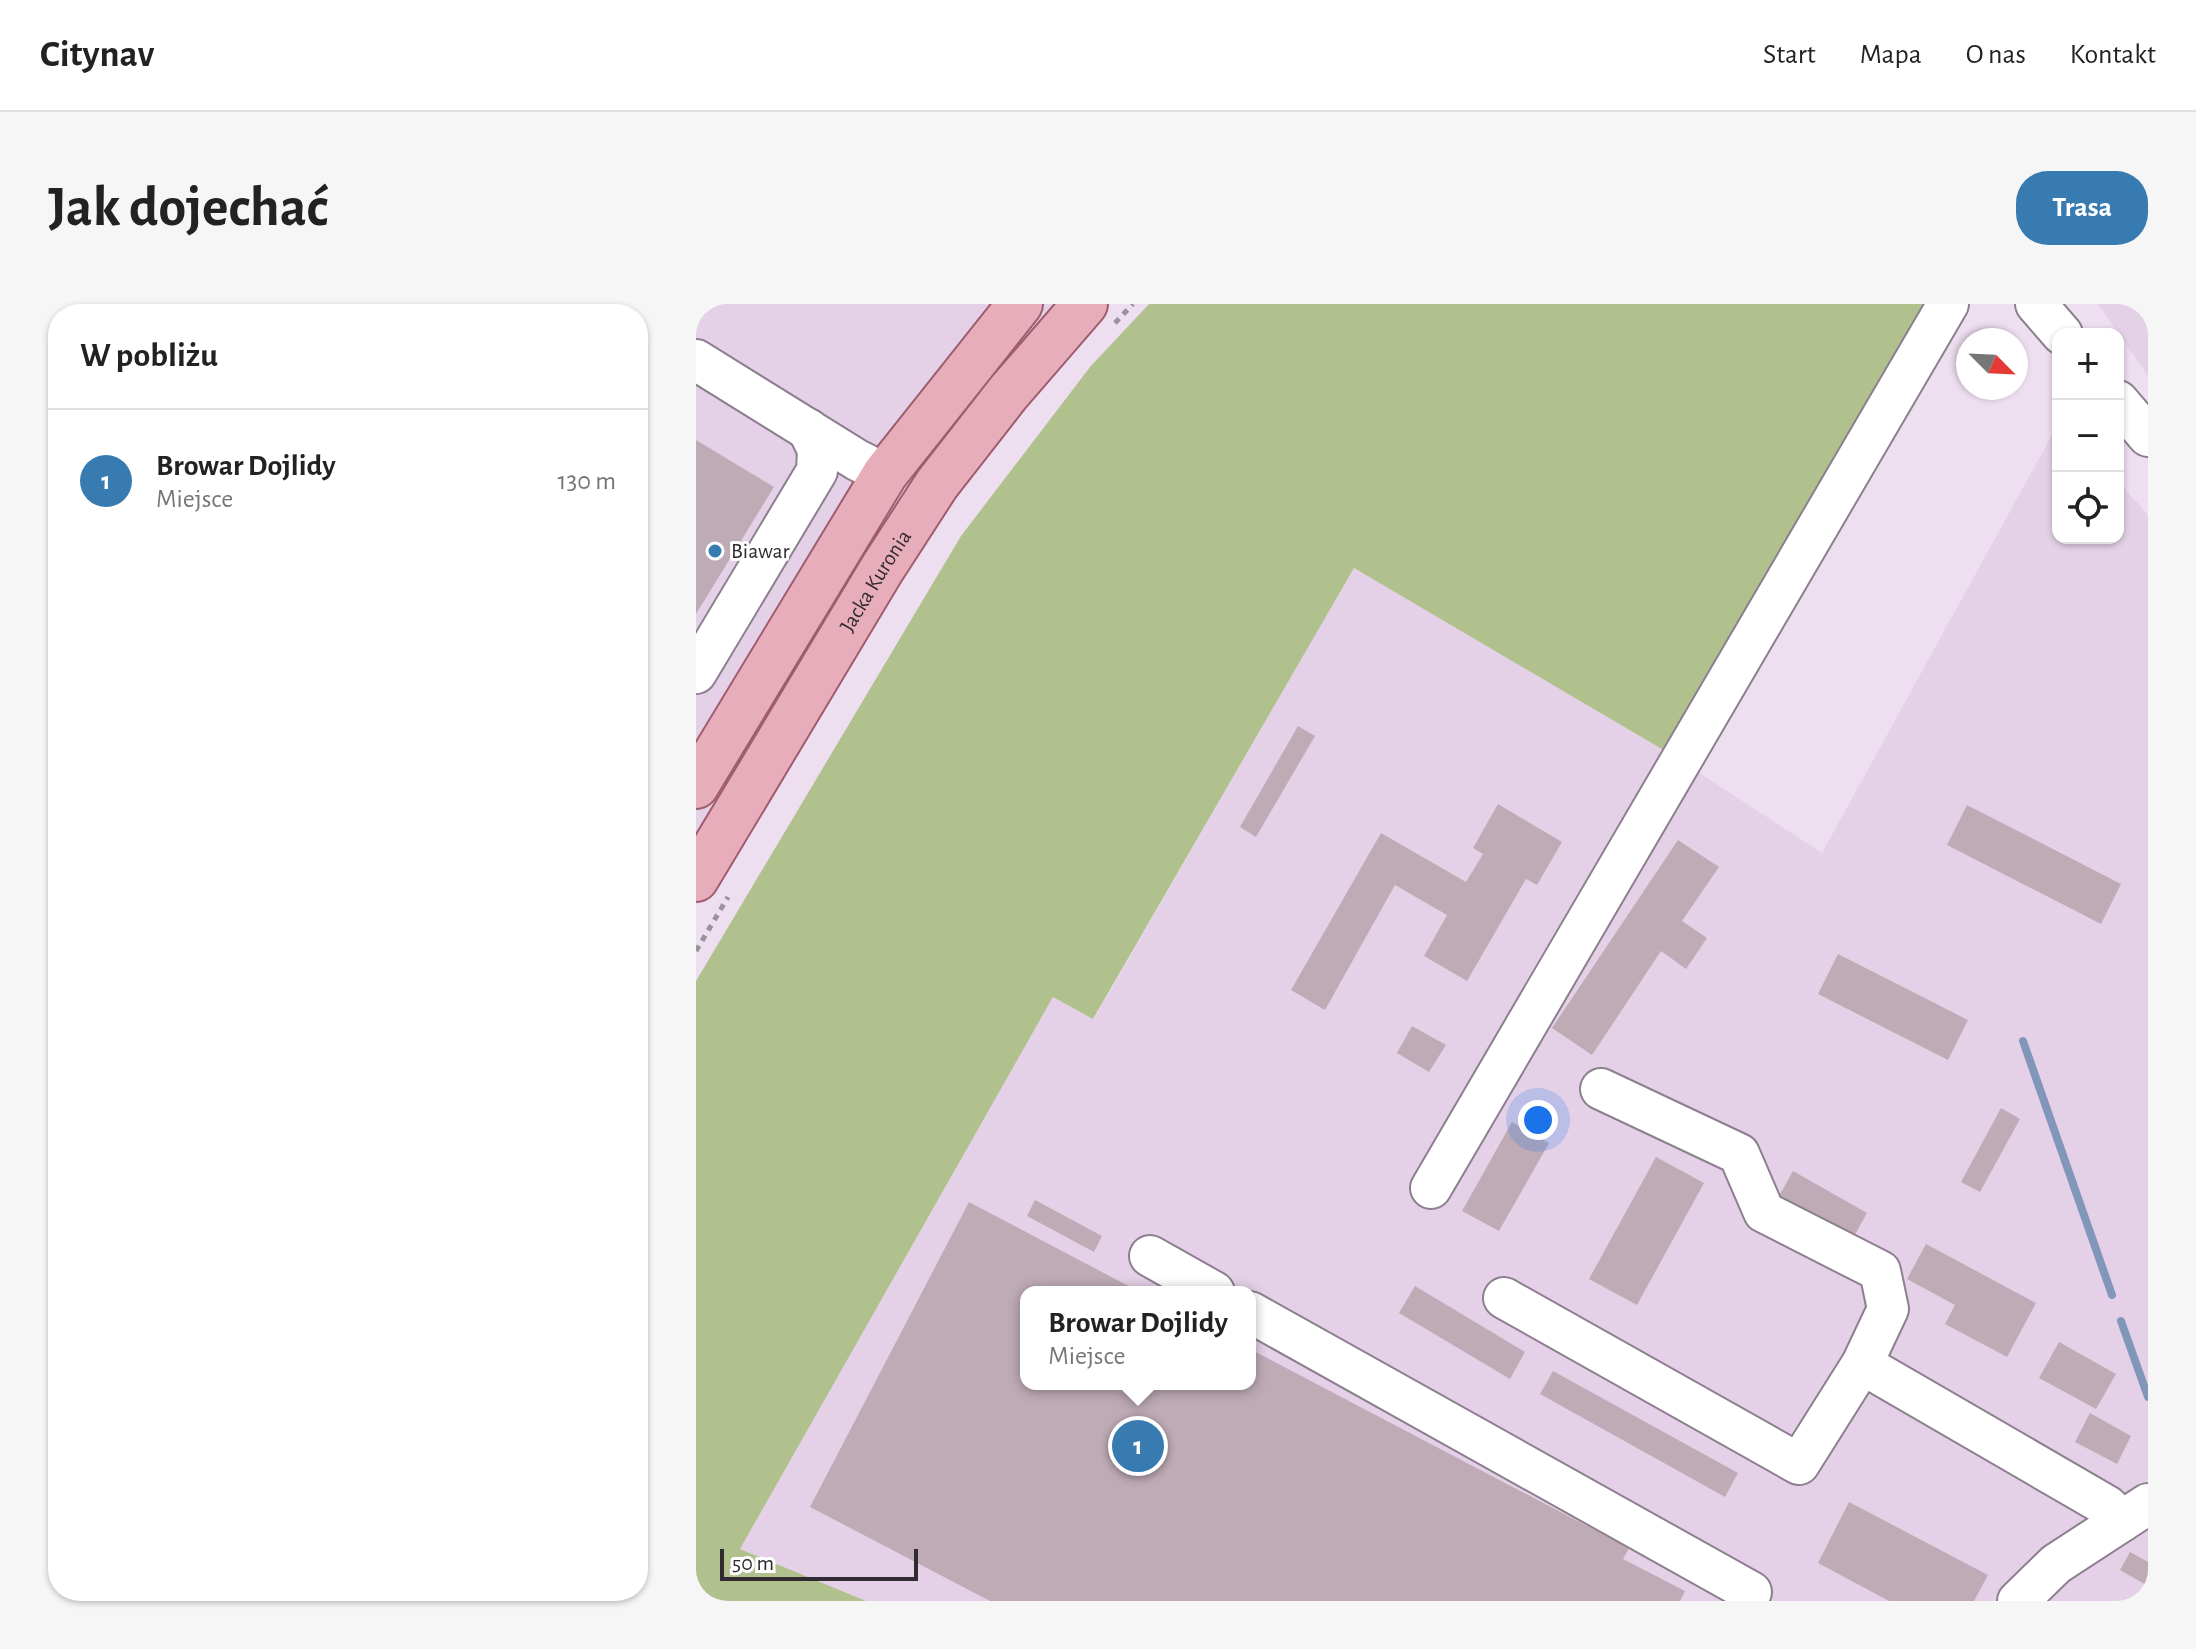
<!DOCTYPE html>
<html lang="pl">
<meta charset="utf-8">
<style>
:root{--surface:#fff;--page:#f6f6f6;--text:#222;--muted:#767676;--line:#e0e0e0;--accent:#377bb1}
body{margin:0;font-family:"Alegreya Sans",sans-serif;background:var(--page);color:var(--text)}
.controls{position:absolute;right:24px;top:24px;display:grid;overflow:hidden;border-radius:16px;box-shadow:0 2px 6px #0004}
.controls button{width:72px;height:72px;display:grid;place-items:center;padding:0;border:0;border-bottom:2px solid var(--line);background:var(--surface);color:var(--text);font:40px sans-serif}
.compass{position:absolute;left:1260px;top:24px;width:72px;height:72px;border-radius:50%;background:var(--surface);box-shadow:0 2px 6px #0004;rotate:114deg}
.scale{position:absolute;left:24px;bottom:20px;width:198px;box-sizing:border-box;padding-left:8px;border:4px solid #312b31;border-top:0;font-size:22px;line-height:28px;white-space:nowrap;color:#312b31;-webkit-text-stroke:6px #fff;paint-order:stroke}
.you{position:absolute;left:842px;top:816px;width:28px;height:28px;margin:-20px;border:6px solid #fff;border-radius:50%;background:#1a73e8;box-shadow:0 0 0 12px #1a73e833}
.badge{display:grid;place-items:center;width:52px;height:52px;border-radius:50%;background:var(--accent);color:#fff;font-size:26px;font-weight:700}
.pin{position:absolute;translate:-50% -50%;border:4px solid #fff;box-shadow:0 2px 8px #0006}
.popup{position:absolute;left:324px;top:982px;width:236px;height:104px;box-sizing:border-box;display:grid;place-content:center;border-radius:16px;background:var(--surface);filter:drop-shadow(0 2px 6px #0005);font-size:26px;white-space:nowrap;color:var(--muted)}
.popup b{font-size:30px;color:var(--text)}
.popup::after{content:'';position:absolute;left:50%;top:100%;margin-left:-16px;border:16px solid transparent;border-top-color:var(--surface)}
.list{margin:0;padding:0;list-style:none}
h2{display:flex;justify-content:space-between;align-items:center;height:104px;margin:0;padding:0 32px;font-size:34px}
h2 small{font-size:26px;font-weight:400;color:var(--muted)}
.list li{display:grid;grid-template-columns:52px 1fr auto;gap:24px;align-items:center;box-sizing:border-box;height:144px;padding:0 32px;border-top:2px solid var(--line)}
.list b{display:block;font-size:30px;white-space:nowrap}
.list p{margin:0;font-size:26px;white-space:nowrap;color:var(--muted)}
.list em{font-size:26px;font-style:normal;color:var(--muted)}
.icon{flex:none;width:44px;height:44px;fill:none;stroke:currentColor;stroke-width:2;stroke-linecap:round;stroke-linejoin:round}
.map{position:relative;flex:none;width:1452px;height:1297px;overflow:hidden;border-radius:32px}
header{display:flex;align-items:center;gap:48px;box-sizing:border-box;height:112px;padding:0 40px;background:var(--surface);border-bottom:2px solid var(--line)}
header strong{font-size:38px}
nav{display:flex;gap:44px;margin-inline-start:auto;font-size:28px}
.intro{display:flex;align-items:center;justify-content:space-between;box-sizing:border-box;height:192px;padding:0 48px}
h1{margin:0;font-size:56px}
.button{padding:20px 36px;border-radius:32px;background:var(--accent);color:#fff;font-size:28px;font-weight:700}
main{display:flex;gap:48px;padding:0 48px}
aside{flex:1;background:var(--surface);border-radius:32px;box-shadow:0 2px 6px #0004}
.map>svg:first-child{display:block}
.built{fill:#e4d1e7;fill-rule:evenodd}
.green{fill:#b0c18e}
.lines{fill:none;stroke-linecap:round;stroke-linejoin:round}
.stream{stroke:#8296ba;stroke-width:8}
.building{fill:#bfabb6}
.minor-casing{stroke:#8c7f8e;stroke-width:44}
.major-casing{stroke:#9e5c6d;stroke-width:48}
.path{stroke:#9b909d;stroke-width:5;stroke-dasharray:6 6;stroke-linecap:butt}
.minor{stroke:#fff;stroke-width:40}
.major{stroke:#e8adbb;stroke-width:44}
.poi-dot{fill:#377bb1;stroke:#fff;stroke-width:3}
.labels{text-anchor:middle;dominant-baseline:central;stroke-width:6;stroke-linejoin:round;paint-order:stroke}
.poi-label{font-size:22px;fill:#312b31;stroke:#fff;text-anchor:start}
.street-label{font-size:22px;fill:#312b31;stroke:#fff}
</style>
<header>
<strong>Citynav</strong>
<nav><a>Start</a><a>Mapa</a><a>O nas</a><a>Kontakt</a></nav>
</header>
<div class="intro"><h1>Jak dojechać</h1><a class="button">Trasa</a></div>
<main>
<aside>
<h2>W pobliżu<small></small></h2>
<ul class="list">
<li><span class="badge">1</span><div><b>Browar Dojlidy</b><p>Miejsce</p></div><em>130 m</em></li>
</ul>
</aside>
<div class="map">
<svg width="1452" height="1297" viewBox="0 0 1452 1297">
<rect width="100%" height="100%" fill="#eedff0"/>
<!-- built -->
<g class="built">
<path d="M0 0H383L0 567Z"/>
<path d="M1402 0H1452V72Z"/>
<path d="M1362 120V234H1422V177L1452 211V1297H170L44 1245 357 693 398 715 658 264 976 451 1126 549ZM330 988H554V1080H330Z"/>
</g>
<!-- green -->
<path class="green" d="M453 0H1231L976 451 658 264 397 715 357 693 44 1245 170 1297H0V677L265 232 394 63Z"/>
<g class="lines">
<!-- stream -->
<g class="stream">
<path d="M1327 737 1416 991"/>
<path d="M1425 1017 1452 1093"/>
</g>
</g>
<!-- building -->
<g class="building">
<path d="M0 136 78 183 0 310Z"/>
<path d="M602 422 619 432 560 533 544 523Z"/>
<path d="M802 500 866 538 841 581 830 575 771 677 728 652 751 611 699 581 629 706 595 686 685 529 770 578 787 550 777 544Z"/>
<path d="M1271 501 1425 580 1405 620 1251 541Z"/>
<path d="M982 536 1023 563 986 617 1011 634 990 665 965 647 896 751 856 724Z"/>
<path d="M1142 650 1272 716 1252 756 1122 690Z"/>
<path d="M716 722 750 741 733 768 701 749Z"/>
<path d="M1305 804 1324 815 1284 888 1265 878Z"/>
<path d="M816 818 853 839 803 927 766 907Z"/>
<path d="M960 853 1008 879 941 1001 893 975Z"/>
<path d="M1097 867 1171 909 1157 934 1083 892Z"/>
<path d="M339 896 406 932 398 948 331 912Z"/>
<path d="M273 898 444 988H330V1080H554V1045L933 1244 927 1255 989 1287 984 1297H294L114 1203Z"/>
<path d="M1230 940 1340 999 1311 1053 1249 1020 1259 1001 1211 975Z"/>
<path d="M719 982 829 1048 814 1075 703 1009Z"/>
<path d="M1363 1038 1420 1070 1400 1105 1343 1074Z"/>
<path d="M857 1067 1042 1169 1029 1193 844 1090Z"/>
<path d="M1394 1109 1435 1132 1421 1160 1379 1138Z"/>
<path d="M1153 1198 1292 1271 1278 1297H1193L1122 1259Z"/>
<path d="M1434 1248 1452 1258V1282L1424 1266Z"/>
</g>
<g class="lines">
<defs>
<g id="minor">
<path d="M1340 0 1366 30"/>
<path d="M0 56 161 156 189 170"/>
<path d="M1422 97 1452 132"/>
<path d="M0 369 121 167 122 146 112 125"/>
<path d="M735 884 1252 0"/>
<path d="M454 952 518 988"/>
<path d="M808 994 1103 1160 1166 1060 1192 1005 1184 967 1068 908 1043 850 905 785"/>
<path d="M554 1008 1055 1288 1050 1297"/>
<path d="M1166 1060 1411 1202 1426 1217"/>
<path d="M1322 1297 1360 1260 1452 1200"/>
</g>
<g id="major">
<path d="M0 482 189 170 324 0"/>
<path id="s1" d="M0 575 186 265 241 180 312 89 389 0"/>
</g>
</defs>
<!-- minor casing -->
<use href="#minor" class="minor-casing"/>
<!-- major casing -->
<use href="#major" class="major-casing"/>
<!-- path -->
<g class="path">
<path d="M419 19 437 0"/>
<path d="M0 647 32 593"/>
</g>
<!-- minor -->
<use href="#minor" class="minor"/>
<!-- major -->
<use href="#major" class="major"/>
</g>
<!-- markers -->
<circle class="poi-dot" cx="19" cy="247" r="8"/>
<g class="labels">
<!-- poi labels -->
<g class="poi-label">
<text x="35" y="247">Biawar</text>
</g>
<!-- street labels -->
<g class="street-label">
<text stroke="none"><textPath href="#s1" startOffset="348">Jacka Kuronia</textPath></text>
</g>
</g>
</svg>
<div class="controls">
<button>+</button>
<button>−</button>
<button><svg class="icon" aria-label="locate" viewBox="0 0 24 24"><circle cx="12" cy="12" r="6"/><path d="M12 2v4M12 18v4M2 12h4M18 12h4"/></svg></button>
</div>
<svg class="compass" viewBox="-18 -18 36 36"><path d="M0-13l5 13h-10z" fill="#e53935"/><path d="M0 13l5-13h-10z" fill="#767676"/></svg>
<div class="scale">50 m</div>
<div class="you"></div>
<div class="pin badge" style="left:442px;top:1142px">1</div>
<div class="popup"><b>Browar Dojlidy</b>Miejsce</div>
</div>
</main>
